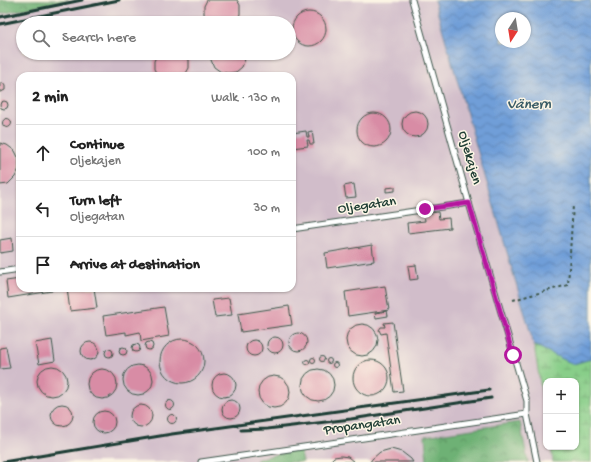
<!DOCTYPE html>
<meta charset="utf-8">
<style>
:root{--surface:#fff;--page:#f6f6f6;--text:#222;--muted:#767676;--line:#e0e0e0}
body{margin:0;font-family:"Gochi Hand",sans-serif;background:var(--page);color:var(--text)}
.controls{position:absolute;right:12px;bottom:12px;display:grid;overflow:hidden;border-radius:8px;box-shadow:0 1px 3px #0004}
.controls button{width:36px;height:36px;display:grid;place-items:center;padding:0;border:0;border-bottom:1px solid var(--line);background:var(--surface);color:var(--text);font:20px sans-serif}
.compass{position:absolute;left:495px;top:12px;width:36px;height:36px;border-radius:50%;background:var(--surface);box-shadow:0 1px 3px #0004;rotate:192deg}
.stop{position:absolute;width:12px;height:12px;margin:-9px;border:3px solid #b5179e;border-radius:50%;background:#fff}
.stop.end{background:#b5179e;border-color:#fff;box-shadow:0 1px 4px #0008}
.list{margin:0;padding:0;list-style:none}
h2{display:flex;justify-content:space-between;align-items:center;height:52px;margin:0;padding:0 16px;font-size:17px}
h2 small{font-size:13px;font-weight:400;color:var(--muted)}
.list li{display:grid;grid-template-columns:26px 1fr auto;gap:12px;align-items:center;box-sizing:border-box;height:56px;padding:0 16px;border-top:1px solid var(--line)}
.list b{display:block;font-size:15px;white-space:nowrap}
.list p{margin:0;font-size:13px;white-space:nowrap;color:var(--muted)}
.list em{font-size:13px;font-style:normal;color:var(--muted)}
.icon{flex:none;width:22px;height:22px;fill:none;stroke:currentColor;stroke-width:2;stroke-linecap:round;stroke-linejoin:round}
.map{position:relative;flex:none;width:591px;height:462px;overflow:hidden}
.search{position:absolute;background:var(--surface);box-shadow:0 1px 3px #0004;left:16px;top:16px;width:280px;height:44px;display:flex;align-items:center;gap:10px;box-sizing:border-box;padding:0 14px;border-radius:22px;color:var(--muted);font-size:15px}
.panel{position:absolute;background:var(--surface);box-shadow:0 1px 3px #0004;left:16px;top:72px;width:280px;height:220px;border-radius:12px}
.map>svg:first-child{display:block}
.industrial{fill:#d1bdca;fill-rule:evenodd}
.forest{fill:url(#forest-crowns);stroke:#467754}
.wetland{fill:url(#wetland-marsh);stroke:#54865e}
.water{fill:url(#water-waves);stroke:#476e86;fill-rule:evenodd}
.building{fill:#d88ca5}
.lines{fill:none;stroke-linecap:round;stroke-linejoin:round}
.lane-casing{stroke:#3e574b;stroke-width:7}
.path{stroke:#3e574b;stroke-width:2;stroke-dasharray:3 3;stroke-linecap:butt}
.lane{stroke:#fff;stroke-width:5}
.rail{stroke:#1f3d34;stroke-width:3}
.route{stroke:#b5179e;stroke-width:5}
.labels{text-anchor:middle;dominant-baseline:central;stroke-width:3;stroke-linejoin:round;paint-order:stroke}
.street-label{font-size:14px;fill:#1f3d34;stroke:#fcf5e5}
.water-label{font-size:15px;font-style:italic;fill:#375a65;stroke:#fcf5e5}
</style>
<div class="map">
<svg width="591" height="462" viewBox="0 0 591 462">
<defs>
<pattern id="forest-crowns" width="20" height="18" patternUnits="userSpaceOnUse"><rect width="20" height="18" fill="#6eb175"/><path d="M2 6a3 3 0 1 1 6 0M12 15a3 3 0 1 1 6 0" fill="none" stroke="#5a9161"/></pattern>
<pattern id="wetland-marsh" width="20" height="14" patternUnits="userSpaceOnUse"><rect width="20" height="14" fill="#88ce89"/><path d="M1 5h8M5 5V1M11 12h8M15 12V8" fill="none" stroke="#6fa871"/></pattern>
<pattern id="water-waves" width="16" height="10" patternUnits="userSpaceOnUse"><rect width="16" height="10" fill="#6f9ed8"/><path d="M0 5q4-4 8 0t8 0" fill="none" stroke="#5b82b0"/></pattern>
</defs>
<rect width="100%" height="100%" fill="#fcf5e5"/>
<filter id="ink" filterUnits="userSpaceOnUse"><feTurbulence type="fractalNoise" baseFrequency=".025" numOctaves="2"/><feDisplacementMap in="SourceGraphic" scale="8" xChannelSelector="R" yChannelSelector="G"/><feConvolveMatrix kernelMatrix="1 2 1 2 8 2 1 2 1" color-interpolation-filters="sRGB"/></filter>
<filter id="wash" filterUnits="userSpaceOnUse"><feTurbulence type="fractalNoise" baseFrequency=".012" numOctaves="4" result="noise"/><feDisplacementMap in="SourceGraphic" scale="16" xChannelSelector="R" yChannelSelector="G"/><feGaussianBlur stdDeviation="0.9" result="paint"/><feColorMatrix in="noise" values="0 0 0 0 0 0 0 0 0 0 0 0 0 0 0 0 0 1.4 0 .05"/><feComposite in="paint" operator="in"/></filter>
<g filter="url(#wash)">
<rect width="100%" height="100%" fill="#efe8cc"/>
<!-- industrial -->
<path class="industrial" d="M0 0H434L534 345 546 420V447H551L553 462H0ZM23 23H289V53H23ZM20 76H292V288H20Z"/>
<!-- forest -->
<g class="forest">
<path d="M0 0H69L0 14Z"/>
<path d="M520 422 528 462H427L425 436Z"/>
<path d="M300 449 303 462H257V459Z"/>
</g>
<!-- wetland -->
<path class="wetland" d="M534 345 573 364 591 359V462H553L551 447H576V381H546V420Z"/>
<!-- water -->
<path class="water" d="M434 0H591V359L573 364 534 345ZM501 18H525V42H501Z"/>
<g id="blocks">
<!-- building -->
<g class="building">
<path d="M207 0H237L240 5V14L237 21 234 23H209L204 14V6Z"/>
<circle cx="309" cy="29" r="17"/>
<path d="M158 53H185L189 60V68L185 75 158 76 154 69V61Z"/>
<path d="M211 53H245V59L242 67 236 72 228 73 221 72 214 67 211 60Z"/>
<path d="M0 83H3L5 86V90L1 92H0Z"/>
<circle cx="4" cy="105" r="4"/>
<circle cx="415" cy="124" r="13"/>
<circle cx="374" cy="130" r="17"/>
<circle cx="7" cy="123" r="4.5"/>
<path d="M306 131 307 137H309L308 132 312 131 314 144H310L309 140H307L308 146 292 148V133Z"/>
<path d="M0 143 7 145 15 151 19 159V169L15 177 8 184 0 185Z"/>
<path d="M354 184 356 197 346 198 344 186Z"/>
<path d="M395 187V191L386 192V188Z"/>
<path d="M438 212 439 219 449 218 450 228 408 233 407 223 425 221 424 214Z"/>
<path d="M12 238 13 251 0 253V240Z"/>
<path d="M372 245 374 261 327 268 325 253Z"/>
<path d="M416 265 418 279 410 280 408 266Z"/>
<path d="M20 279V288H52V291L8 298 6 281Z"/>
<path d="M385 286 389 310 348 316 345 292Z"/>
<path d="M67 288H94L97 308 70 311Z"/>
<path d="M229 298 232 315 215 317 212 300Z"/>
<path d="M289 306 292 325 241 332 238 314Z"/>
<path d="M164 307 169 336 141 341 140 332 126 335V332L106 335 103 316Z"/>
<path d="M387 311 388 316 376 318 375 313Z"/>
<path d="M393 322 403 391 394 392 386 333 381 334 379 330 381 327H385L384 323Z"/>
<circle cx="362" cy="340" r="16"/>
<circle cx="298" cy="342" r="9"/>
<circle cx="275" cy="345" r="8"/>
<circle cx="182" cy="361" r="22"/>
<path d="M52 340 55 361 39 364 35 343Z"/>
<circle cx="254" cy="348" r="8"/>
<circle cx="90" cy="351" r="9"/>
<circle cx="149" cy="346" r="4"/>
<circle cx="136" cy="348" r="4"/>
<path d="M6 347 10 368 0 369V348Z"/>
<circle cx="123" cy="351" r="4"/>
<circle cx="109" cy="353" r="4"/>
<circle cx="322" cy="359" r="2.5"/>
<circle cx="313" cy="360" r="2.5"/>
<circle cx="329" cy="361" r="2.5"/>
<circle cx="307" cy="362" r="2.5"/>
<circle cx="371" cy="378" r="18"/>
<circle cx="335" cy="365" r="2.5"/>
<circle cx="138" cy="380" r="15"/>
<circle cx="52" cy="381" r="15"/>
<circle cx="102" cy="384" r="15"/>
<circle cx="318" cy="385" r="16"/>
<circle cx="224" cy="385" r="12"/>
<circle cx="274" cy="392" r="16"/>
<circle cx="231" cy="409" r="9"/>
<circle cx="170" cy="405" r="4.5"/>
<circle cx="62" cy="415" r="11"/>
<circle cx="141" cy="416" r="11"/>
<circle cx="104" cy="422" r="11"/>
<circle cx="172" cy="419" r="4.5"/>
<path d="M391 449 402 452 411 459 413 462H370L372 459 380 452Z"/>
<path d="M341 456 348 457 354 462H329L334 457Z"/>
</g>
</g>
</g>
<g filter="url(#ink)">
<use href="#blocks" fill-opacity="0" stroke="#3e574b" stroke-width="1"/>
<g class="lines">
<defs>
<g id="lane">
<path d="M412 0 469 203 527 401V414L537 462"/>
<path d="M292 229 469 203"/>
<path d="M0 272 20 269"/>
<path d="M201 462 527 414"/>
</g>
</defs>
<!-- lane casing -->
<use href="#lane" class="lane-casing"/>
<!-- path -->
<path class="path" d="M513 300 568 285 573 205"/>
<!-- lane -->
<use href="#lane" class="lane"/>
<!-- rail -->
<g class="rail">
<path d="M0 17 82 0"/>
<path d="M0 24 119 0"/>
<path d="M241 430 267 429 351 419 491 398"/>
<path d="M3 462 172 434 489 390"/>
</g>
</g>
</g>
<g class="lines" filter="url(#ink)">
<!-- route -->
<path class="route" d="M425 209 469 203 513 355"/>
</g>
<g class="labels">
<!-- street labels -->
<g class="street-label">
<text transform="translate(469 158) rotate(74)">Oljekajen</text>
<text transform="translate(367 206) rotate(-8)">Oljegatan</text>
<text transform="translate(362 426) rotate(-8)">Propangatan</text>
</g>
<!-- water labels -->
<g class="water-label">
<text x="529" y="105">Vänern</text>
</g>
</g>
</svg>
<div class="controls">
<button>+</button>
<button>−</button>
</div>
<svg class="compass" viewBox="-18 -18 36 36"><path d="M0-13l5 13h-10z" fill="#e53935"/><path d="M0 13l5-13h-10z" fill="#767676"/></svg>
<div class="stop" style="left:513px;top:355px"></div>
<div class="stop end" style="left:425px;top:209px"></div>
<div class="search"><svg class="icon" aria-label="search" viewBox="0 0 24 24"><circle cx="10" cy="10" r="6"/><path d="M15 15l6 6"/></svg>Search here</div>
<section class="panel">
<h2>2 min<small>Walk · 130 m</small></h2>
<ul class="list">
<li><svg class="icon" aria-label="ahead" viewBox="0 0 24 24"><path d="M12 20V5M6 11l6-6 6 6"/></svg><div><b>Continue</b><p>Oljekajen</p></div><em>100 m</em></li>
<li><svg class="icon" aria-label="left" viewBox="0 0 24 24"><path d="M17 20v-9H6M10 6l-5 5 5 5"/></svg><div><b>Turn left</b><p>Oljegatan</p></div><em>30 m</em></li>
<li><svg class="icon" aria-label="arrive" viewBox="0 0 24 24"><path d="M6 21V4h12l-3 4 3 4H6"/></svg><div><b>Arrive at destination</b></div></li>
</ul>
</section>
</div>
